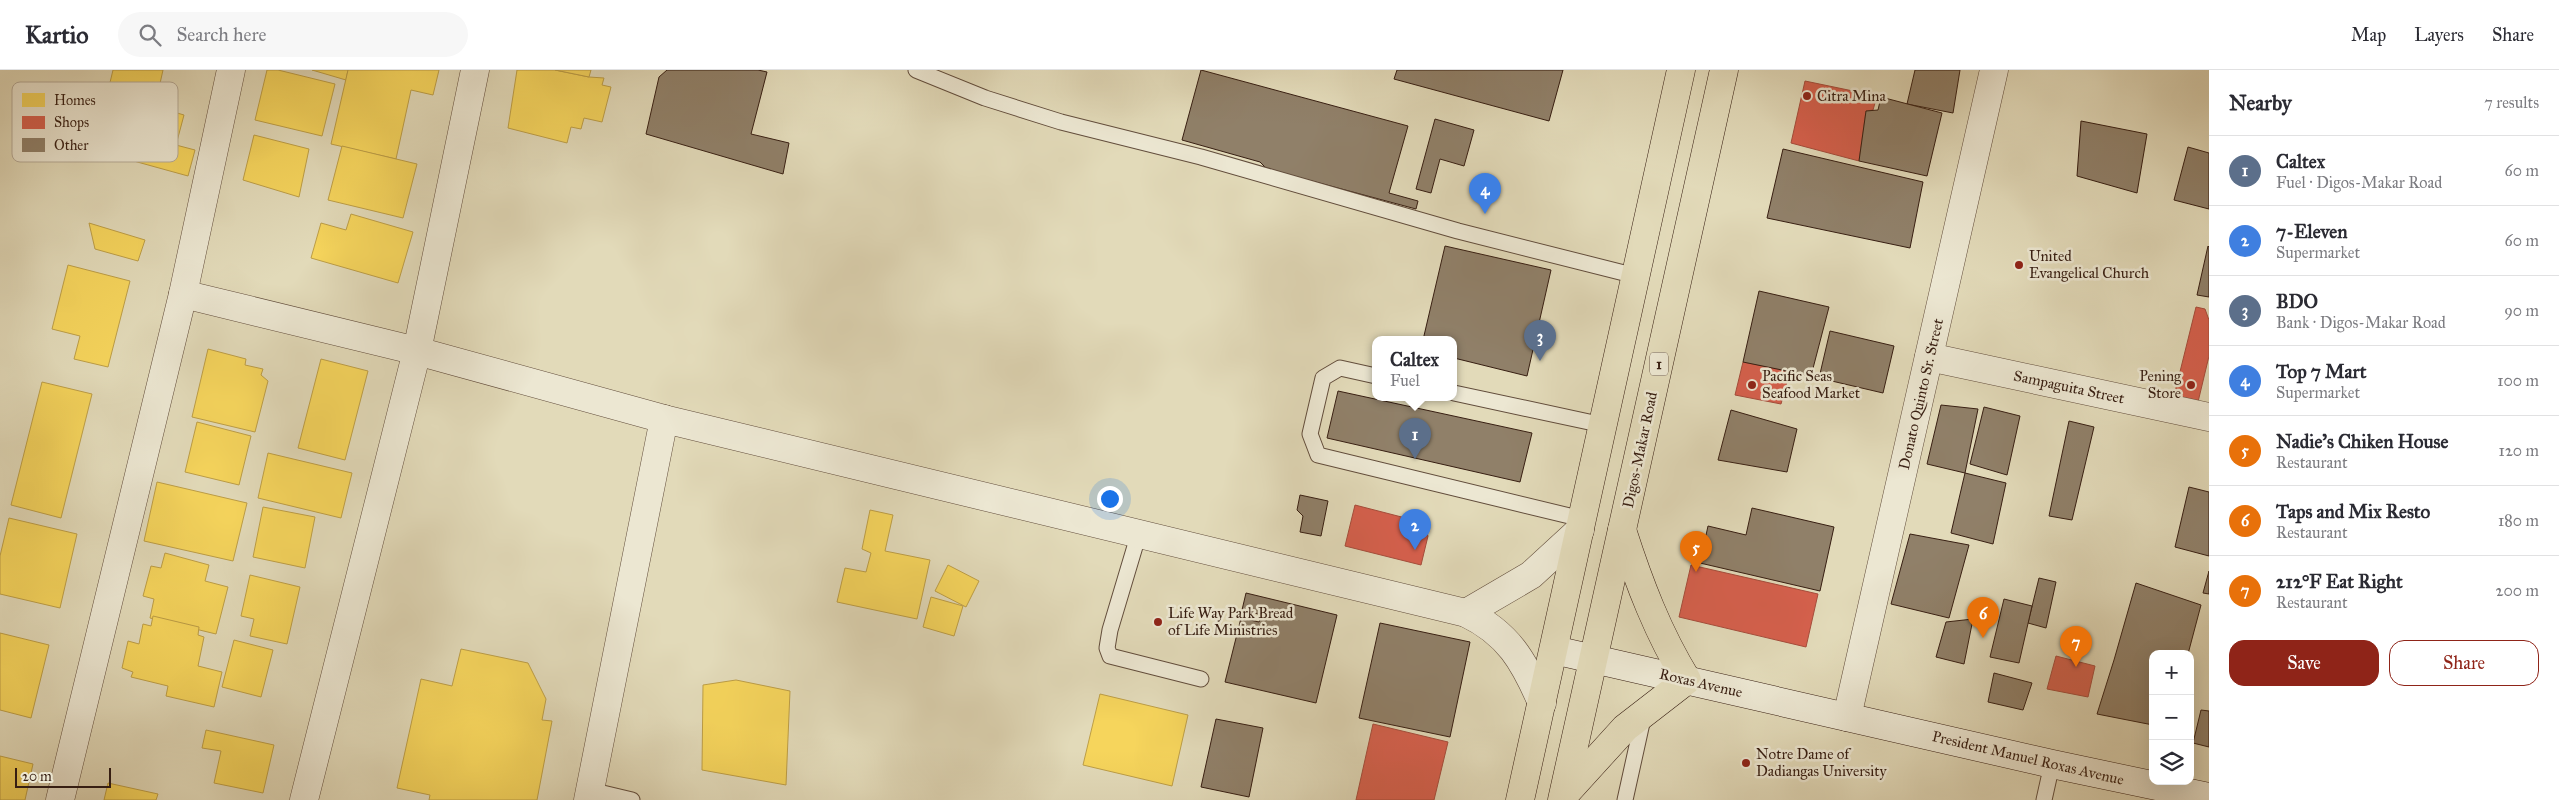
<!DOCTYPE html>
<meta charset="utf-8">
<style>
:root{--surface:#fff;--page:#f7f7f7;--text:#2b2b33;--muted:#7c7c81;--line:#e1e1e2;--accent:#8f2418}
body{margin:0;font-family:"IM FELL Great Primer",serif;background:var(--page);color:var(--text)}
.controls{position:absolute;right:15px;bottom:15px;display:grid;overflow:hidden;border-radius:10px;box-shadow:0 5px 20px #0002}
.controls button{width:45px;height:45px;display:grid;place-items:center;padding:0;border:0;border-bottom:1px solid var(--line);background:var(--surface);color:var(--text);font:25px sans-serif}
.scale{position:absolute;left:15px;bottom:12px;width:96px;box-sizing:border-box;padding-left:5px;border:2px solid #371e12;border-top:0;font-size:14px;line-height:18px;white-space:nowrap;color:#371e12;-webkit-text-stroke:4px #ece7d2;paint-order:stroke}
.you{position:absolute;left:1109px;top:428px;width:18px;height:18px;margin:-12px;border:4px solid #fff;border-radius:50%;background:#1a73e8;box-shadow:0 0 0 8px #1a73e833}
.badge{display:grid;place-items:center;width:32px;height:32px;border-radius:50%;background:var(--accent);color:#fff;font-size:16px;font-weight:700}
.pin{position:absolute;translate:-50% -41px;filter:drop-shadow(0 1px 2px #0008)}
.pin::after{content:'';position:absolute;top:26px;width:18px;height:15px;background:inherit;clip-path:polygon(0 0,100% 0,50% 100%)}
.popup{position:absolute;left:1372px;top:266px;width:85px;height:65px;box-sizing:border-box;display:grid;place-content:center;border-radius:10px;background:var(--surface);filter:drop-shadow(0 1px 4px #0005);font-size:16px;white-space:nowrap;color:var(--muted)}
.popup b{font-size:19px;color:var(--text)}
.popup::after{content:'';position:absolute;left:50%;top:100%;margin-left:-10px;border:10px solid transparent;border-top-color:var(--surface)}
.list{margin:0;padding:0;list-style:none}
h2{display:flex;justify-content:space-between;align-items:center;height:65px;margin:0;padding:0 20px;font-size:21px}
h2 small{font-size:16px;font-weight:400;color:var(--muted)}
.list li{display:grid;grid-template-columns:32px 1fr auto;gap:15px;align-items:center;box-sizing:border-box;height:70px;padding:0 20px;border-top:1px solid var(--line)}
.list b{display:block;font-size:19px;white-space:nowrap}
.list p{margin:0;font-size:16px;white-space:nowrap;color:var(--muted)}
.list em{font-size:16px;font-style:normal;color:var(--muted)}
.actions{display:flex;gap:10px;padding:15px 20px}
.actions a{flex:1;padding:11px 0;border:1px solid var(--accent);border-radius:15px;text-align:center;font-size:18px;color:var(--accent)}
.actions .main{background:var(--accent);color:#fff}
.icon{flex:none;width:28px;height:28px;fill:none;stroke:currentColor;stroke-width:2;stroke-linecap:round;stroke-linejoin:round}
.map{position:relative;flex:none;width:2209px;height:730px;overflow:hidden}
header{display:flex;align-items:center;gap:30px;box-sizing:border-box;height:70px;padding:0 25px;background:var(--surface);border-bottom:1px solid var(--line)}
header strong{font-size:24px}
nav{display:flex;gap:28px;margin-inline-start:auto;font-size:18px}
.search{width:350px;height:45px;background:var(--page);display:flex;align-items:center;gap:12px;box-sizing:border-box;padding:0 18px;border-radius:28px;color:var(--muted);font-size:19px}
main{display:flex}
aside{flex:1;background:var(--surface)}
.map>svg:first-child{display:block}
.homes{fill:#f6d55c;stroke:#bd9e46}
.shops{fill:#d6604d;stroke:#a64c3b}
.building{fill:#908069;stroke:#371e12}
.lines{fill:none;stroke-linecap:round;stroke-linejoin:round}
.lane-casing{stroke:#624d3c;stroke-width:17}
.street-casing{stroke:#624d3c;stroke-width:29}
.secondary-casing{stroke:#371e12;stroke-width:29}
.primary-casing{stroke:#371e12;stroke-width:29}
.lane{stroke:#ece7d2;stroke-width:15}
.street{stroke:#ece7d2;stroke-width:28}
.secondary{stroke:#ece7d2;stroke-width:28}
.primary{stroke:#e2dab9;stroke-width:28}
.poi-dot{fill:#8f2418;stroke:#ece7d2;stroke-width:2}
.labels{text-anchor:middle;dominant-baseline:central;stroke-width:5;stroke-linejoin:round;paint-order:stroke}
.shield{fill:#ece7d2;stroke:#6d5a4c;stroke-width:1}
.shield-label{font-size:14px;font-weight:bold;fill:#371e12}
.poi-label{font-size:15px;fill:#371e12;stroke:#ece7d2;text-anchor:start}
.street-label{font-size:15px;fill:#371e12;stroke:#ece7d2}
.key{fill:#ece7d2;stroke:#b6ab98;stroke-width:1}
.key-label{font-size:14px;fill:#371e12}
</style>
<header>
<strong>Kartio</strong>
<div class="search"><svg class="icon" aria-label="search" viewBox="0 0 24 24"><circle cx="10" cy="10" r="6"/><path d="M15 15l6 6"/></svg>Search here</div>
<nav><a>Map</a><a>Layers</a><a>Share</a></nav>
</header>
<main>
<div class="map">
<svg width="2209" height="730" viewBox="0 0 2209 730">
<rect width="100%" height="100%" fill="#e2dab9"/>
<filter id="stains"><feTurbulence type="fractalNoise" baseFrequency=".004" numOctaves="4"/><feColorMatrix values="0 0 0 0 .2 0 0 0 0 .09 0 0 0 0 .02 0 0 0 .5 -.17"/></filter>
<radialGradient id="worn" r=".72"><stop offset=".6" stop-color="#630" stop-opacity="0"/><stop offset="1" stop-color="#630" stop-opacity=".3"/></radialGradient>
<!-- homes -->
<g class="homes">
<path d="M113 0H163L159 18 168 20 163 38 107 25Z"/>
<path d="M267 0H278L335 14 322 66 255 50Z"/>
<path d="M312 0H348L346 10Z"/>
<path d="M348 0H439L433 25 411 20 396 89 331 74Z"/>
<path d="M517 0H555L589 7 604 8 602 15 611 17 602 52 584 48 581 59 571 57 567 73 508 58Z"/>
<path d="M555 0H591L589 7Z"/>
<path d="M140 32 184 45 176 75 195 80 188 106 112 85 122 46 132 45Z"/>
<path d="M254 65 309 79 299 127 243 110Z"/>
<path d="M342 76 417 94 403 148 328 130Z"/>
<path d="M351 144 413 162 398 213 311 188 321 153 346 160Z"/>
<path d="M89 153 145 170 138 191 95 179Z"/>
<path d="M68 195 130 211 108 297 74 289 80 266 52 259Z"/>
<path d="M208 279 246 289 245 295 263 299 261 305 268 311 255 362 192 347Z"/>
<path d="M321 289 368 301 345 390 298 378Z"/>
<path d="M42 312 92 324 61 448 11 435Z"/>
<path d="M197 352 251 366 239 415 185 402Z"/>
<path d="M268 383 352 403 341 448 258 428Z"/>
<path d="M157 412 247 433 233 491 144 471Z"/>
<path d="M263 437 315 447 305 498 253 487Z"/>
<path d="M870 440 893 445 885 481 930 490 917 549 837 532 845 498 866 502 871 483 862 479Z"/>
<path d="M9 448 77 464 60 538 0 524V486Z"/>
<path d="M165 483 209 495 205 511 228 517 216 564 150 548 154 529 143 526 151 496 161 498Z"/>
<path d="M948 495 979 511 966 537 935 521Z"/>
<path d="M250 505 300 517 287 574 250 566 254 549 241 546Z"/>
<path d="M931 527 963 536 954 566 923 557Z"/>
<path d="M153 546 199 557 198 565 204 567 198 596 222 602 214 637 166 626 168 616 131 607 133 602 122 598 128 571 139 574 143 554 151 556Z"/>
<path d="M0 563 49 575 31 648 0 640Z"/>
<path d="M234 570 273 580 261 627 222 617Z"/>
<path d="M461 579 528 593 546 629 542 650 552 651 537 730H429L430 725 397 718 421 609 452 616Z"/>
<path d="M736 610 790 621 786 715 702 700 703 615Z"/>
<path d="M1100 624 1188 645 1172 716 1083 695Z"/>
<path d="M206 660 274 675 263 723 214 713 221 681 202 678Z"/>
<path d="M0 686 33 694 25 730H0Z"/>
<path d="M108 713 158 724 156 730H104Z"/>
</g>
<!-- shops -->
<g class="shops">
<path d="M1805 11 1877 26 1873 40 1866 41 1859 91 1791 73Z"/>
<path d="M2196 237 2205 239 2209 250V286L2198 332 2174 326Z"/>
<path d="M1743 292 1790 301 1781 334 1735 325Z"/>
<path d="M1355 435 1421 452 1428 466 1421 495 1345 476Z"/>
<path d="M1691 495 1818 524 1806 577 1679 547Z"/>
<path d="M2056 586 2095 596 2088 627 2047 619Z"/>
<path d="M1373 654 1448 672 1434 730H1356Z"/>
</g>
<!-- building -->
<g class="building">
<path d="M667 0H758L767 2 751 64 789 73 783 104 646 64 659 7Z"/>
<path d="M1201 0 1408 56 1389 123 1418 131 1416 139 1267 99 1260 92 1182 70Z"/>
<path d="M1397 0H1563L1549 51 1394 9Z"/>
<path d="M1915 0H1960L1953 43 1907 34Z"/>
<path d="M1881 27 1942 43 1927 106 1859 91 1866 41 1878 40Z"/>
<path d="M1435 49 1474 60 1464 96 1440 89 1431 123 1416 119Z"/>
<path d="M2081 51 2147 64 2137 123 2077 106Z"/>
<path d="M2188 77 2209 83V139L2174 130Z"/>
<path d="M1783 79 1923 112 1910 178 1767 148Z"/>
<path d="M1445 176 1551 200 1527 306 1454 288V270H1423Z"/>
<path d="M2208 176 2209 177V227L2197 225Z"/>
<path d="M1759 221 1829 237 1811 306 1743 292Z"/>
<path d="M1830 261 1894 276 1883 323 1819 308Z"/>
<path d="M1338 321 1532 363 1520 412 1327 368Z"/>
<path d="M1941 335 1978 339 1965 403 1927 394Z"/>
<path d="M1984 337 2020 346 2007 405 1970 394Z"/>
<path d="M1731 340 1797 359 1787 402 1718 390Z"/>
<path d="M2069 351 2094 357 2072 450 2049 446Z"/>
<path d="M1965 403 2006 413 1993 474 1951 463Z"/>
<path d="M2189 417 2209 422V486L2175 477Z"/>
<path d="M1300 425 1328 431 1321 466 1300 462 1303 446 1297 440Z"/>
<path d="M1752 438 1834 457 1820 521 1700 493 1708 456 1746 465Z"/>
<path d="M1910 464 1969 475 1949 548 1891 534Z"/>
<path d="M2209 501V524L2203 523Z"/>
<path d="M2039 508 2056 512 2046 558 2028 553Z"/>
<path d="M2136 513 2201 535 2188 584H2153V655L2097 644 2114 590Z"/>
<path d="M1246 523 1337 545 1316 633 1225 612 1241 548 1259 552 1262 545 1242 540Z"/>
<path d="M2004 529 2032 536 2019 593 1990 587Z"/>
<path d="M1973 549 1964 594 1936 587 1946 552Z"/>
<path d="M1380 553 1470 572 1450 667 1359 648Z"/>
<path d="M1994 603 2032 613 2023 640 1988 632Z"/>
<path d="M2201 640 2209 641V677L2193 673Z"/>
<path d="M1216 649 1263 658 1249 727 1201 717Z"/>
</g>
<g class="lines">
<defs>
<g id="lane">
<path d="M916 0 985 28 1061 52 1201 87 1458 161 1636 206"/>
<path d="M1376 306 1340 298 1323 308 1310 364 1318 385 1582 449"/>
<path d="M1454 323 1603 355"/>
<path d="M1139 463 1110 560 1107 578 1110 586 1201 609"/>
<path d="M590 720 632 730"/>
<path d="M1625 730 1644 644"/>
<path d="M2044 730 2052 694"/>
</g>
<g id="street">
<path d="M183 224 417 281 664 349 1466 543C1508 563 1524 591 1542 633"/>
<path d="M1929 287 2209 347"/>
<path d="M1466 543 1531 505 1580 460"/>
<path d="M1847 647 1994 0"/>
<path d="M60 730 183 224 231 0"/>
<path d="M304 730 417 281 475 0"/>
<path d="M588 730 664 349"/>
</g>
<path id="secondary" d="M1554 580 2052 694 2209 727"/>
<g id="primary">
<path d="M1565 724 1625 658 1687 610C1658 563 1639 513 1622 460"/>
<path d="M1520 730 1681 0"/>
<path d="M1562 730 1724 0"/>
</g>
</defs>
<!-- lane casing -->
<use href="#lane" class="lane-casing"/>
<!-- street casing -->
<use href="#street" class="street-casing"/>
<!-- secondary casing -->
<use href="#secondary" class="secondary-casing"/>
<!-- primary casing -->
<use href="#primary" class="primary-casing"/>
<!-- lane -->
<use href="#lane" class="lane"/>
<!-- street -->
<use href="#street" class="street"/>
<!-- secondary -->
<use href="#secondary" class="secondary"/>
<!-- primary -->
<use href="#primary" class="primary"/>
</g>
<!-- markers -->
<g class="poi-dot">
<circle cx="1807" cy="26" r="5"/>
<circle cx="2019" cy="195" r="5"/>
<circle cx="1752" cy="315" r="5"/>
<circle cx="2191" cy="315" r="5"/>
<circle cx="1158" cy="552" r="5"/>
<circle cx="1746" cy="693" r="5"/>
</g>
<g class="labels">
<!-- shield labels -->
<rect class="shield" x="1650" y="282.5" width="18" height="23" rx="4"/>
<g class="shield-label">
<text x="1659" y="294">1</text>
</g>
<!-- poi labels -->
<g class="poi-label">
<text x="1817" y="26">Citra Mina</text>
<text x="2029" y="186">United<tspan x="2029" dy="17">Evangelical Church</tspan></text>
<text x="1762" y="306">Pacific Seas<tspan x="1762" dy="17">Seafood Market</tspan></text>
<text x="2181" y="306" text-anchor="end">Pening<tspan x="2181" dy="17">Store</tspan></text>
<text x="1168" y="543">Life Way Park Bread<tspan x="1168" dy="17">of Life Ministries</tspan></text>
<text x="1756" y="684">Notre Dame of<tspan x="1756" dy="17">Dadiangas University</tspan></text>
</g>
<!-- street labels -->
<g class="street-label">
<text transform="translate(2069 317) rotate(12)">Sampaguita Street</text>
<text transform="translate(1921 324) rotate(-77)">Donato Quinto Sr. Street</text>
<text transform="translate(1640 380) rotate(-78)">Digos-Makar Road</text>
<text transform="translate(1701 613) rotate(13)">Roxas Avenue</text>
<text transform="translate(2028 688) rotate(13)">President Manuel Roxas Avenue</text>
</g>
</g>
<!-- legend -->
<rect x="12" y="12" width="166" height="80" rx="8" class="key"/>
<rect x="22" y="23" width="23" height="14" fill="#f6d55c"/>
<rect x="22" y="46" width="23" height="13" fill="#d6604d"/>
<rect x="22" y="68" width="23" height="14" fill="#908069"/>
<g class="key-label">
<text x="54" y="35">Homes</text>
<text x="54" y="57">Shops</text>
<text x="54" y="80">Other</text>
</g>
<rect width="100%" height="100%" filter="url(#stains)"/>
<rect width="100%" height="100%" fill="url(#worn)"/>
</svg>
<div class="controls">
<button>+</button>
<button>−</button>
<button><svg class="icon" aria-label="layers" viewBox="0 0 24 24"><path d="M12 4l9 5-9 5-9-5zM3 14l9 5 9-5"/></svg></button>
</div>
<div class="scale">20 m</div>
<div class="you"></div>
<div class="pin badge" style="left:1415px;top:389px;background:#5c6f8a">1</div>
<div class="popup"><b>Caltex</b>Fuel</div>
<div class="pin badge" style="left:1415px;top:480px;background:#3f7fe0">2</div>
<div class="pin badge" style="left:1540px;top:291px;background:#5c6f8a">3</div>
<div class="pin badge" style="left:1485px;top:144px;background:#3f7fe0">4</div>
<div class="pin badge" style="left:1696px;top:502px;background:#e8710a">5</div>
<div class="pin badge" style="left:1983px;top:568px;background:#e8710a">6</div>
<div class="pin badge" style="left:2076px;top:597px;background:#e8710a">7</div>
</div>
<aside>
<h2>Nearby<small>7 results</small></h2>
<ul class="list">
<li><span class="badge" style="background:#5c6f8a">1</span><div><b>Caltex</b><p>Fuel · Digos-Makar Road</p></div><em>60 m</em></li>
<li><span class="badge" style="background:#3f7fe0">2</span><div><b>7-Eleven</b><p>Supermarket</p></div><em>60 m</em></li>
<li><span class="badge" style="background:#5c6f8a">3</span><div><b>BDO</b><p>Bank · Digos-Makar Road</p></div><em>90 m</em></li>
<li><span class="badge" style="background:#3f7fe0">4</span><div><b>Top 7 Mart</b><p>Supermarket</p></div><em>100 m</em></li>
<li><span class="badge" style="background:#e8710a">5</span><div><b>Nadie's Chiken House</b><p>Restaurant</p></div><em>120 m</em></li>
<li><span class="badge" style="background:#e8710a">6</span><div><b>Taps and Mix Resto</b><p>Restaurant</p></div><em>180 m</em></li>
<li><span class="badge" style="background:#e8710a">7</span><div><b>212°F Eat Right</b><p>Restaurant</p></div><em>200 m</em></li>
</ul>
<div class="actions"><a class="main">Save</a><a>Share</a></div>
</aside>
</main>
